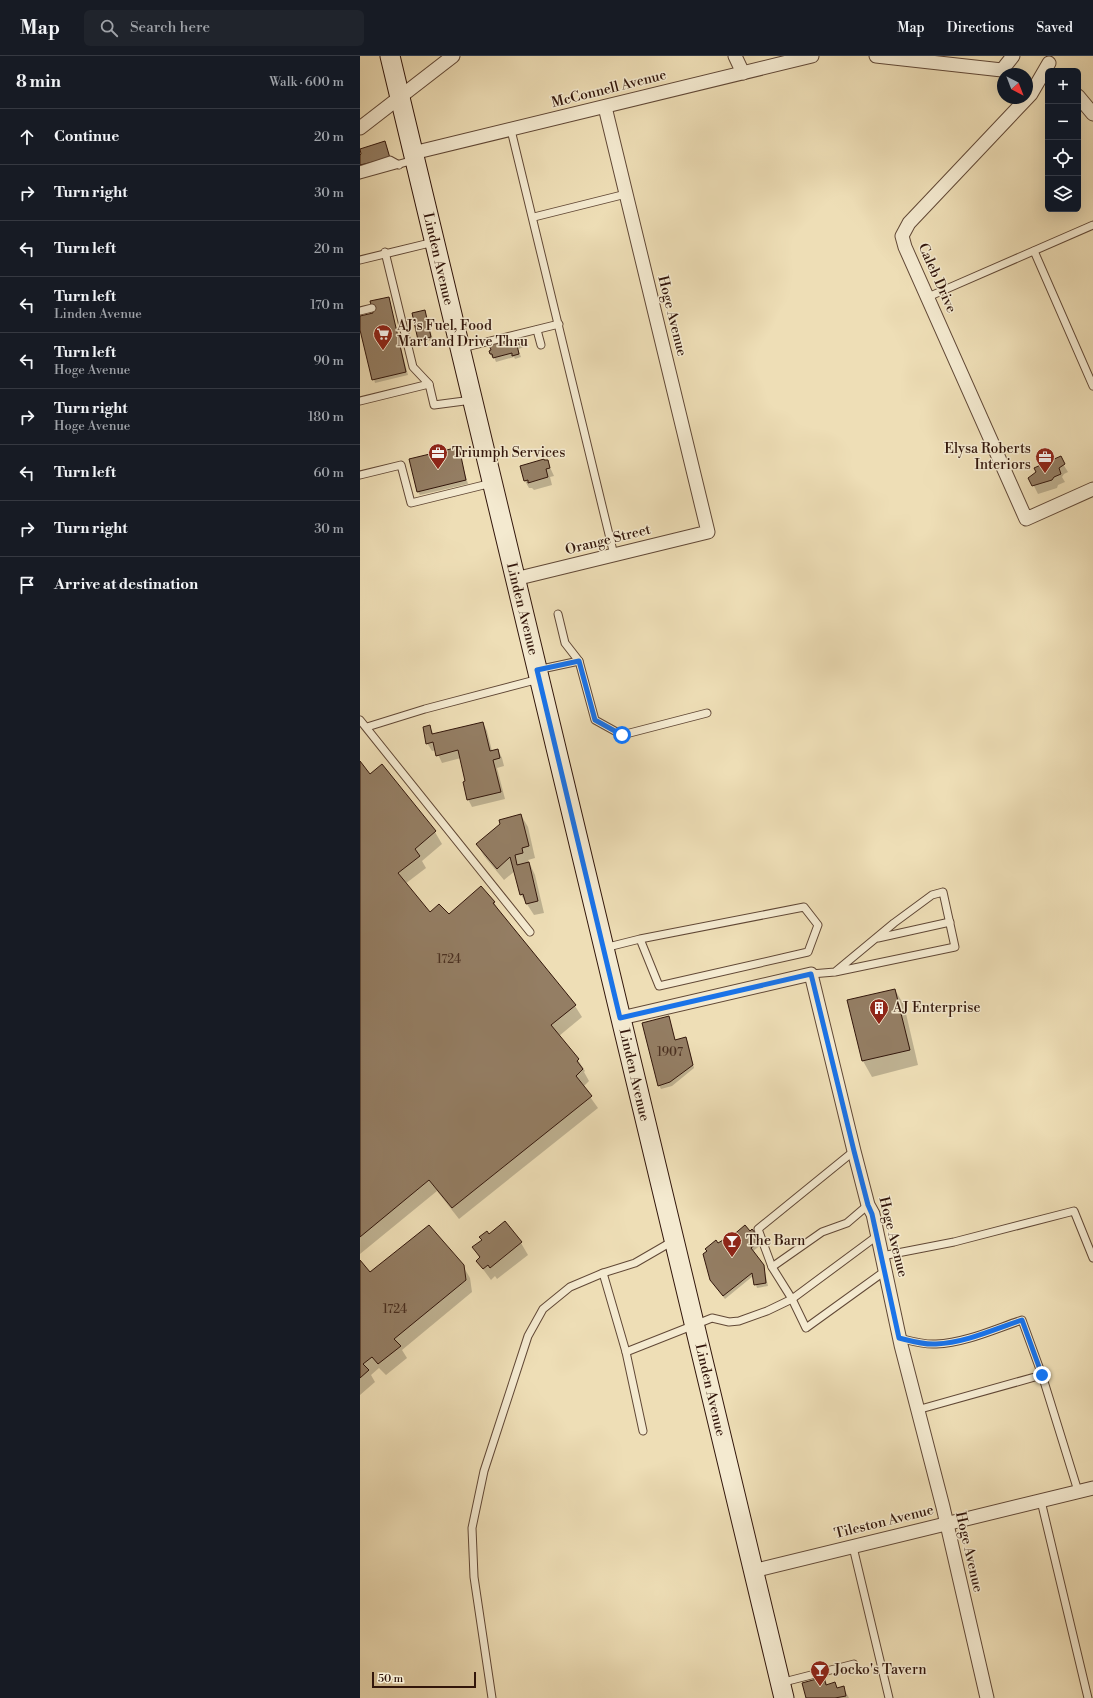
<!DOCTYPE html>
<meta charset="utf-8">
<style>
:root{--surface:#171b24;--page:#20242c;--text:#f1f3f6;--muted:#9ea1a6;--line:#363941}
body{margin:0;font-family:"Libre Bodoni",serif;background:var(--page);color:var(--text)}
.controls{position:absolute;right:12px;top:12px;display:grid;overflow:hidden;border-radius:6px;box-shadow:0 4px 16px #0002}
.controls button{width:36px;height:36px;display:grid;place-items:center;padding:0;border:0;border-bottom:1px solid var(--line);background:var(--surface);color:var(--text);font:20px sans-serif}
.compass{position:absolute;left:637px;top:12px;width:36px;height:36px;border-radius:50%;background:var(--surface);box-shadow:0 4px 16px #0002;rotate:138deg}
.scale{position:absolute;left:12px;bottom:10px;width:104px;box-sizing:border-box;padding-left:4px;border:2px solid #32160b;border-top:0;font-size:11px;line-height:14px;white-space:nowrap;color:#32160b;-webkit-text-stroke:3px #f4ead0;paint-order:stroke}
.stop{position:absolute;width:12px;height:12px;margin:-9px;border:3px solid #1a73e8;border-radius:50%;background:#fff}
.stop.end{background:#1a73e8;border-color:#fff;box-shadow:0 1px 4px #0008}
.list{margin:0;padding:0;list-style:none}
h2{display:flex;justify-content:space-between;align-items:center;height:52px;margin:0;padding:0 16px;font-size:17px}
h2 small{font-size:13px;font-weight:400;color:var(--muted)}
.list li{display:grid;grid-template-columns:26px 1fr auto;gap:12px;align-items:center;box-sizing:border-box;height:56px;padding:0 16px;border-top:1px solid var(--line)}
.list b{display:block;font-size:15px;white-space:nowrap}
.list p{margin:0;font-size:13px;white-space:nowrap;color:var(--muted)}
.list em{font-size:13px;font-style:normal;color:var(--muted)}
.icon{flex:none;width:22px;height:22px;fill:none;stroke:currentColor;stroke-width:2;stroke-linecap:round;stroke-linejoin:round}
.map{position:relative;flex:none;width:733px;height:1642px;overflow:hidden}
header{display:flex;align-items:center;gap:24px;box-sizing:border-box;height:56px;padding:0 20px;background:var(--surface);border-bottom:1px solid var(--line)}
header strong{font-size:19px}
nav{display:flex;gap:22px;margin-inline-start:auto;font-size:14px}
.search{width:280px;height:36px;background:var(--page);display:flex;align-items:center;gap:10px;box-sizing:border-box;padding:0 14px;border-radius:6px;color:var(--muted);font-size:15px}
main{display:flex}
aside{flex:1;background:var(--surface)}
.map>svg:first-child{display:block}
.shadow{fill:#0003}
.building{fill:#947e64;stroke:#32160b}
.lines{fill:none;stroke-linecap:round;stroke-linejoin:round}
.lane-casing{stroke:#614836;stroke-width:9}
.street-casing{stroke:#614836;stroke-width:15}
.secondary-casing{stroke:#32160b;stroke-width:21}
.lane{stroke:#f4ead0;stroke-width:7}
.street{stroke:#f4ead0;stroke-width:13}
.secondary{stroke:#f4ead0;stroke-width:19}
.route{stroke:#1a73e8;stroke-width:5}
.labels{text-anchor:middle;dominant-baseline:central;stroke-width:3;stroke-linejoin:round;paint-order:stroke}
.number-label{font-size:12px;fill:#4a3021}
.street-label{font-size:14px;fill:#32160b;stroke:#f4ead0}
.poi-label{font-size:14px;fill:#32160b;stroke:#f4ead0;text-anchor:start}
</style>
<header>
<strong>Map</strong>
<div class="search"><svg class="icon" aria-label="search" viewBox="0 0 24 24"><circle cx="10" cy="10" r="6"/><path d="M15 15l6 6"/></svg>Search here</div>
<nav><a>Map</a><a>Directions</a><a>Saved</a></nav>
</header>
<main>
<aside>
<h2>8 min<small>Walk · 600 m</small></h2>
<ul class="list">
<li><svg class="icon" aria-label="ahead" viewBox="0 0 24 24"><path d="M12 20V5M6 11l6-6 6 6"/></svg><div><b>Continue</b></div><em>20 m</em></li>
<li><svg class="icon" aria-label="right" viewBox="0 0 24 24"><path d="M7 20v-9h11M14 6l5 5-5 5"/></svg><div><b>Turn right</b></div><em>30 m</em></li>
<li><svg class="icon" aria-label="left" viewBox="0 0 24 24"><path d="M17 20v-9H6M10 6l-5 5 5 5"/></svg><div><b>Turn left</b></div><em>20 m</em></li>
<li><svg class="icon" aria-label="left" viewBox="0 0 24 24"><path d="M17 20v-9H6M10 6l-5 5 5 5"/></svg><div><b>Turn left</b><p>Linden Avenue</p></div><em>170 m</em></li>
<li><svg class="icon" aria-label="left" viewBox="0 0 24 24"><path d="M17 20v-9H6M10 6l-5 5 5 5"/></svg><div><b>Turn left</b><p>Hoge Avenue</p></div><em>90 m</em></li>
<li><svg class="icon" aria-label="right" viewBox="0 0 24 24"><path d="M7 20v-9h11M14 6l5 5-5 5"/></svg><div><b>Turn right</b><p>Hoge Avenue</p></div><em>180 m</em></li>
<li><svg class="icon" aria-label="left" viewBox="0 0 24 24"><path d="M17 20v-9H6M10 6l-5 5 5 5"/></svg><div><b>Turn left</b></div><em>60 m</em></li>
<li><svg class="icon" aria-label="right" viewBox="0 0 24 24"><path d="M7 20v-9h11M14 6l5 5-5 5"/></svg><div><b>Turn right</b></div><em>30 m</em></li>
<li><svg class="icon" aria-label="arrive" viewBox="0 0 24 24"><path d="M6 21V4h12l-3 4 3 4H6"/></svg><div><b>Arrive at destination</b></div></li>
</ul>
</aside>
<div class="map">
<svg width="733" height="1642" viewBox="0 0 733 1642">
<rect width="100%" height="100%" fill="#eedeb6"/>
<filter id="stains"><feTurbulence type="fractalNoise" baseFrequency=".005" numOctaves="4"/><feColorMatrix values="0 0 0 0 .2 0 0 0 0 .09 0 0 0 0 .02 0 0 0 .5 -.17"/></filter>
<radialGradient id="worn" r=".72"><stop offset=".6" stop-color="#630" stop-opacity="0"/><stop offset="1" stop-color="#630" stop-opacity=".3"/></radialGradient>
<!-- shadow -->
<g class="shadow">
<path d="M0 100 31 105 0 113Z"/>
<path d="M28 242 48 319 15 327 0 270V261L14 257Z"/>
<path d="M65 255 73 284 61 287 58 284Z"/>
<path d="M161 281 165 291 158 293 161 301 155 303 154 301 136 306 134 301H132L130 298Z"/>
<path d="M98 393 108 428 60 439 58 436Z"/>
<path d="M187 405 194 420 190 421 192 429 174 434 172 432H169L165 425Z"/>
<path d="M703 408 708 416 704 418 702 421 705 426 698 429 697 432 678 438 670 422Z"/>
<path d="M123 667 127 675 132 695 138 694 142 702 144 710 137 712 145 743 112 751 108 743 106 726 101 702 82 707 76 694 72 695 67 687 70 671 74 679Z"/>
<path d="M0 707 10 720 22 710 75 776 82 788 62 805 66 812 45 828 70 857 88 859 134 846 140 857 215 950 222 961 199 980 218 1004 225 1015 224 1016 229 1025 223 1031 238 1052 99 1163 77 1135 0 1198Z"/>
<path d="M161 759 168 771 175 802 168 804 175 819 184 857 174 859 161 839 155 815 144 824 124 800 117 788Z"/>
<path d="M535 934 544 949 558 1009 512 1021 503 1005 489 945Z"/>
<path d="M309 961 315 985 326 982 328 986 334 1012 312 1030 301 1033 299 1029Z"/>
<path d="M145 1167 161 1187 168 1199 137 1223 135 1220 131 1224 117 1205 120 1203 113 1191Z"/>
<path d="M385 1171 402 1188 392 1196 404 1211 408 1230 397 1232 393 1220 365 1243 353 1228 358 1189 371 1191 376 1187 372 1181Z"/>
<path d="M0 1206 10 1218 103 1210 110 1222 112 1236 42 1294 47 1302 26 1319 19 1312 11 1319 15 1326 0 1339Z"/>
<path d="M464 1623 468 1629 475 1628 478 1633 483 1631 489 1642H447Z"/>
</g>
<!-- building -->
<g class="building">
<path d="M25 85 30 102 0 109V99L1 98 0 93Z"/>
<path d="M29 241 46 316 12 324 0 274V260L13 257 10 245Z"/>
<path d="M65 254 71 281 58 284 52 257Z"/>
<path d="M161 280 164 288 157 289 159 298 152 300V297L133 302 132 298H130L129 295 131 294 129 289Z"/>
<path d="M99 391 106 424 57 436 49 403Z"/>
<path d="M701 400 705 408 699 412 701 418 694 421 692 424 672 430 668 422 676 416 674 412Z"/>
<path d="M184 403V404H188L190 412 186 413 188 421 168 427V424L164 425 160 410Z"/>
<path d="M123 666 130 695 138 693 140 702 133 704 141 736 107 744 103 726 105 725 98 694 76 700 73 686 66 688 63 671 70 669 72 678Z"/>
<path d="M0 705 10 718 22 708 76 775 55 793 60 800 38 817 70 856 79 848 89 858 121 830 135 846 133 847 216 949 191 969 219 1003 217 1005 223 1013 216 1020 232 1040 92 1152 69 1124 0 1181Z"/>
<path d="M161 758 169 790 162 792 163 797 155 799 157 809 169 806 178 845 166 848 163 838 160 839 150 801 137 813 116 788 140 768 139 764Z"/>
<path d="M535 933 550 994 502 1005 487 944Z"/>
<path d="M309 960 315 984 326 981 333 1009 310 1026 298 1030 282 967Z"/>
<path d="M145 1165 162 1186 130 1212 128 1209 123 1213 116 1205 120 1201 112 1191 122 1184 119 1181 127 1175 129 1178Z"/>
<path d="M69 1169 104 1209 106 1224 34 1283 41 1290 18 1308 12 1301 3 1308 9 1314 0 1322V1204L10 1216Z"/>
<path d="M385 1169 390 1175 392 1173 401 1184 391 1192 404 1209 406 1227 394 1229 392 1217 363 1240 350 1224 343 1198 347 1195 345 1193 356 1184 358 1187 363 1184 366 1188 368 1187 371 1190 375 1186 371 1181Z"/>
<path d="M464 1621 466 1629 475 1626 477 1632 484 1630 486 1640 475 1642H446L442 1627Z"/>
</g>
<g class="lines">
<defs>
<g id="lane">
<path d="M151 74 254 499"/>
<path d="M0 114 30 104 39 109"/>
<path d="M0 119 54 104"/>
<path d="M174 161 266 138"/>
<path d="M674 195 733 330"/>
<path d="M25 196 53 311 69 328"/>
<path d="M0 204 74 186"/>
<path d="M568 241 733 169"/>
<path d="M0 255 12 252"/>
<path d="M177 274 181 289"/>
<path d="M102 292 199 268"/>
<path d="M0 345 69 328 74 349 112 344"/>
<path d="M0 419 41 409 51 447 132 427"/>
<path d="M198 558 205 587 219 605 235 664 262 679 347 657"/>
<path d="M177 614 219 605"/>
<path d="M0 664 170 876"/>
<path d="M7 671 65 653 179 623"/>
<path d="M518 882 590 866"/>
<path d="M244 892 280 883 444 851 458 869 448 896 299 930 280 883"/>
<path d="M451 918 475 916 595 891 583 836 572 839 534 867 475 916"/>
<path d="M494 1095 398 1173 412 1211 432 1243 446 1272 525 1215"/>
<path d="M522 1200 594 1186 714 1155 733 1202"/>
<path d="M412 1211 462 1176 487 1167 508 1149"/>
<path d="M243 1217 266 1296 283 1375"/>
<path d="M539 1282C551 1285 564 1289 576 1288 605 1287 635 1273 662 1264L682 1319 718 1435"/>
<path d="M266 1296 352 1262 369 1266 379 1265 407 1255 432 1243 517 1180"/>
<path d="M557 1354 682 1319"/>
<path d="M681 1445 728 1642"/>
<path d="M493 1491 529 1642"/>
<path d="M420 1627 494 1608"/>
<path d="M132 1642 114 1521 112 1472 124 1415 168 1280 183 1253 210 1231 243 1217 275 1207 313 1185"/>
</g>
<g id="street">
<path d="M375 0 383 17"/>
<path d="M516 0 642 14 653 0"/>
<path d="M689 7 671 38 549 167 542 180 545 191 666 463 733 433"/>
<path d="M718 40 733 58"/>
<path d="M0 72 93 0"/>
<path d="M53 97 452 0"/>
<path d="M155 523 348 476 245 51"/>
<path d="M261 962 451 918 494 1095 508 1149 513 1158 541 1289 583 1451 627 1642"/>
<path d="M393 1515 733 1432"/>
</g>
<path id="secondary" d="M30 0 424 1642"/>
</defs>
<!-- lane casing -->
<use href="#lane" class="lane-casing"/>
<!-- street casing -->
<use href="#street" class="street-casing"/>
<!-- secondary casing -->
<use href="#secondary" class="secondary-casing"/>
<!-- lane -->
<use href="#lane" class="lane"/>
<!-- street -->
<use href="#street" class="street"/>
<!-- secondary -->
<use href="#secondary" class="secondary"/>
</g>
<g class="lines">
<!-- route -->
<path class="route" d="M262 679 235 664 219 605 177 614 260 962 451 918 494 1095 508 1149 512 1158 539 1282C551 1285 564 1289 576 1288 605 1287 635 1273 662 1264L682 1319"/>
</g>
<!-- icons -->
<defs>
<symbol id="supermarket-pin" viewBox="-11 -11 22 30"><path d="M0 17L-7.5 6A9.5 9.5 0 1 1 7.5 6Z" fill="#8f2418" stroke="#f4ead0"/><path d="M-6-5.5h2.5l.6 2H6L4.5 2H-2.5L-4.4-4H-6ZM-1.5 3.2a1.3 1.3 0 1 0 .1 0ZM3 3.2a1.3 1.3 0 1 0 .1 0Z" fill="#fff"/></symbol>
<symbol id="office-pin" viewBox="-11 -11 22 30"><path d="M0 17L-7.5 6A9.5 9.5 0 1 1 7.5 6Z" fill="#8f2418" stroke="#f4ead0"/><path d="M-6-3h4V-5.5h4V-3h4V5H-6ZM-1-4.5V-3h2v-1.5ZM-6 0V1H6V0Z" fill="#fff"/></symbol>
<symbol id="building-pin" viewBox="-11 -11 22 30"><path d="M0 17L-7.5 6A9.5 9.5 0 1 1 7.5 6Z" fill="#8f2418" stroke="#f4ead0"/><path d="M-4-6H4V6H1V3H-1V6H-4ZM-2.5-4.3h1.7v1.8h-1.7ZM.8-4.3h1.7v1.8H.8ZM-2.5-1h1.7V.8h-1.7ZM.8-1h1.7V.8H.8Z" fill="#fff"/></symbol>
<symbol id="bar-pin" viewBox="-11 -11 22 30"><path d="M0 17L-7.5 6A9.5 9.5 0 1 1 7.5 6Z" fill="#8f2418" stroke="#f4ead0"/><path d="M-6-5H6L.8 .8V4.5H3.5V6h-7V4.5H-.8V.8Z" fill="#fff"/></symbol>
</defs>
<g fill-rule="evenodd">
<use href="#supermarket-pin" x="12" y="267" width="22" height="30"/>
<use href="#office-pin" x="67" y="386" width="22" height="30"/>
<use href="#office-pin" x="674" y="390" width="22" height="30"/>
<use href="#building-pin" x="508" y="941" width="22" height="30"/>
<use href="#bar-pin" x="361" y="1174" width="22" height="30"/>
<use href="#bar-pin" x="449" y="1603" width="22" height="30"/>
</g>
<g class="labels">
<!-- number labels -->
<g class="number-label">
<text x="89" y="903">1724</text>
<text x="310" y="996">1907</text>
<text x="35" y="1253">1724</text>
</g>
<!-- street labels -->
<g class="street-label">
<text transform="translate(249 33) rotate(-14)">McConnell Avenue</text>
<text transform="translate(78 203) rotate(77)">Linden Avenue</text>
<text transform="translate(577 222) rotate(66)">Caleb Drive</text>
<text transform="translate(312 260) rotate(76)">Hoge Avenue</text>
<text transform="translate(248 484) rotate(-14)">Orange Street</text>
<text transform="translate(162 553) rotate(76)">Linden Avenue</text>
<text transform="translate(274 1019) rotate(77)">Linden Avenue</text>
<text transform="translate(533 1181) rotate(76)">Hoge Avenue</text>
<text transform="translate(350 1334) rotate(77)">Linden Avenue</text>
<text transform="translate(524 1466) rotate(-14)">Tileston Avenue</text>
<text transform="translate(609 1496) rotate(77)">Hoge Avenue</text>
</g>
<!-- poi labels -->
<g class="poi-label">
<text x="37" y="270">AJ’s Fuel, Food<tspan x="37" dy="16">Mart and Drive Thru</tspan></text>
<text x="671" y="393" text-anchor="end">Elysa Roberts<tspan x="671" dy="16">Interiors</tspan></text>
<text x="92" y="397">Triumph Services</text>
<text x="533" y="952">AJ Enterprise</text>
<text x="386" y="1185">The Barn</text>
<text x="474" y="1614">Jocko's Tavern</text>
</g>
</g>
<rect width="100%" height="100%" filter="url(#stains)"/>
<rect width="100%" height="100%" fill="url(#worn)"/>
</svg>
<div class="controls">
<button>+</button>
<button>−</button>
<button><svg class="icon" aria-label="locate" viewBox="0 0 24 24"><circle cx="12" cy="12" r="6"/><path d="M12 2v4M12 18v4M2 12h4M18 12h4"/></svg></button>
<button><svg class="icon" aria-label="layers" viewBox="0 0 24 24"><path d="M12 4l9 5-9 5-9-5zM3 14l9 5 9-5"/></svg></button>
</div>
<svg class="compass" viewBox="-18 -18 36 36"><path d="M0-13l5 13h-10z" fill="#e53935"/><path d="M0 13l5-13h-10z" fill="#9ea1a6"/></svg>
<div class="scale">50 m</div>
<div class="stop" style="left:262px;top:679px"></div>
<div class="stop end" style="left:682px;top:1319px"></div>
</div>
</main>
